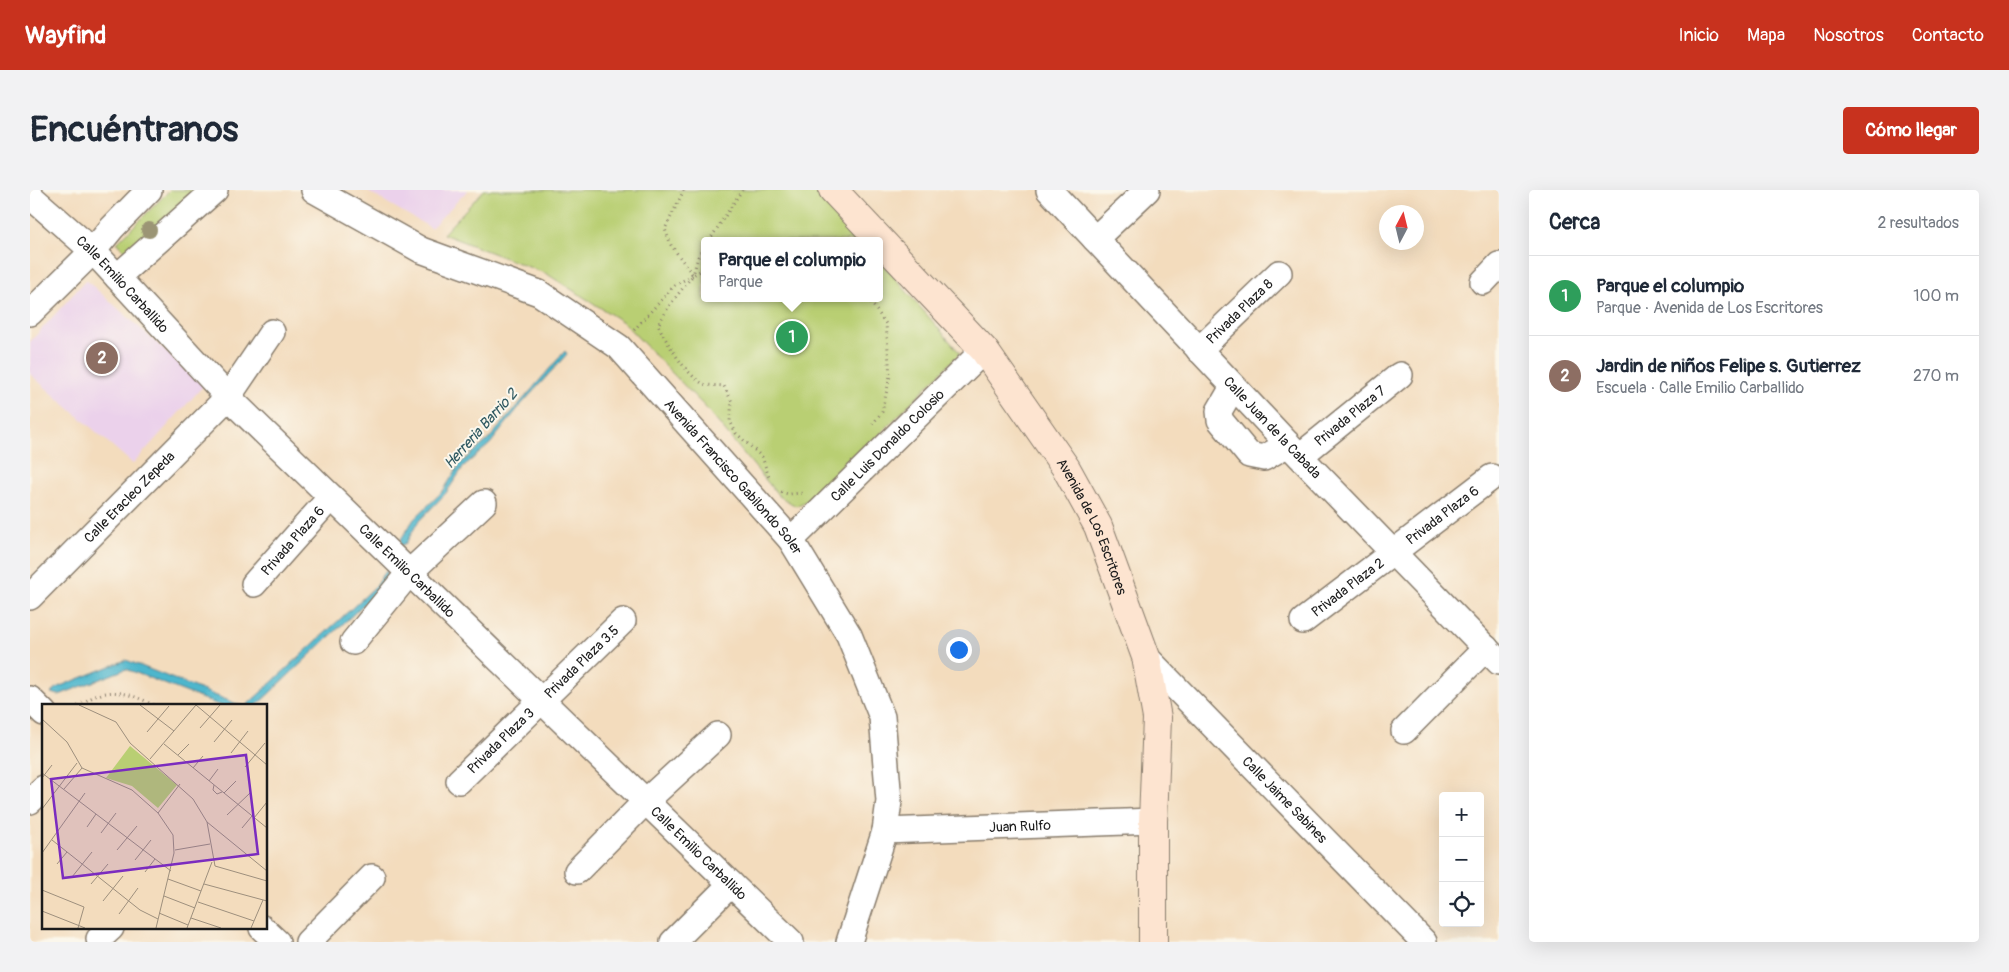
<!DOCTYPE html>
<html lang="es">
<meta charset="utf-8">
<style>
:root{--surface:#fff;--page:#f2f2f3;--text:#1f2937;--muted:#747a83;--line:#e0e1e3;--accent:#c8321e}
body{margin:0;font-family:Pangolin,sans-serif;background:var(--page);color:var(--text)}
.controls{position:absolute;right:15px;bottom:15px;display:grid;overflow:hidden;border-radius:5px;box-shadow:0 5px 20px #0002}
.controls button{width:45px;height:45px;display:grid;place-items:center;padding:0;border:0;border-bottom:1px solid var(--line);background:var(--surface);color:var(--text);font:25px sans-serif}
.compass{position:absolute;left:1349px;top:15px;width:45px;height:45px;border-radius:50%;background:var(--surface);box-shadow:0 5px 20px #0002;rotate:7deg}
.you{position:absolute;left:928px;top:459px;width:18px;height:18px;margin:-12px;border:4px solid #fff;border-radius:50%;background:#1a73e8;box-shadow:0 0 0 8px #1a73e833}
.badge{display:grid;place-items:center;width:32px;height:32px;border-radius:50%;background:var(--accent);color:#fff;font-size:16px;font-weight:700}
.pin{position:absolute;translate:-50% -50%;border:2px solid #fff;box-shadow:0 1px 5px #0006}
.popup{position:absolute;left:671px;top:47px;width:182px;height:65px;box-sizing:border-box;display:grid;place-content:center;border-radius:5px;background:var(--surface);filter:drop-shadow(0 1px 4px #0005);font-size:16px;white-space:nowrap;color:var(--muted)}
.popup b{font-size:19px;color:var(--text)}
.popup::after{content:'';position:absolute;left:50%;top:100%;margin-left:-10px;border:10px solid transparent;border-top-color:var(--surface)}
.list{margin:0;padding:0;list-style:none}
h2{display:flex;justify-content:space-between;align-items:center;height:65px;margin:0;padding:0 20px;font-size:21px}
h2 small{font-size:16px;font-weight:400;color:var(--muted)}
.list li{display:grid;grid-template-columns:32px 1fr auto;gap:15px;align-items:center;box-sizing:border-box;height:80px;padding:0 20px;border-top:1px solid var(--line)}
.list b{display:block;font-size:19px;white-space:nowrap}
.list p{margin:0;font-size:16px;white-space:nowrap;color:var(--muted)}
.list em{font-size:16px;font-style:normal;color:var(--muted)}
.icon{flex:none;width:28px;height:28px;fill:none;stroke:currentColor;stroke-width:2;stroke-linecap:round;stroke-linejoin:round}
.map{position:relative;flex:none;width:1469px;height:752px;overflow:hidden;border-radius:5px}
header{display:flex;align-items:center;gap:30px;box-sizing:border-box;height:70px;padding:0 25px;background:var(--accent);color:#fff}
header strong{font-size:24px}
nav{display:flex;gap:28px;margin-inline-start:auto;font-size:18px}
.intro{display:flex;align-items:center;justify-content:space-between;box-sizing:border-box;height:120px;padding:0 30px}
h1{margin:0;font-size:35px}
.button{padding:12px 22px;border-radius:5px;background:var(--accent);color:#fff;font-size:18px;font-weight:700}
main{display:flex;gap:30px;padding:0 30px}
aside{flex:1;background:var(--surface);border-radius:5px;box-shadow:0 5px 20px #0002}
.map>svg:first-child{display:block}
.built{fill:#ebd1eb}
.green{fill:#b9cf73;stroke:#6a7648}
.water{fill:#4eb6cc;stroke:#356974}
.lines{fill:none;stroke-linecap:round;stroke-linejoin:round}
.street-casing{stroke:#887c6c;stroke-width:28}
.secondary-casing{stroke:#887c6c;stroke-width:30}
.path{stroke:#887c6c;stroke-width:3;stroke-dasharray:1 4;stroke-linecap:butt}
.street{stroke:#fff;stroke-width:25}
.secondary{stroke:#fde4d0;stroke-width:28}
.tree{fill:#9b9575}
.labels{text-anchor:middle;dominant-baseline:central;stroke-width:4;stroke-linejoin:round;paint-order:stroke}
.street-label{font-size:14px;fill:#1c1c1c;stroke:#fbf7ec}
.water-label{font-size:15px;font-style:italic;fill:#305a62;stroke:#fbf7ec}
.inset-road{fill:none;stroke:#9d8f7d;stroke-width:1}
.view{fill:#7b2cbf;fill-opacity:0.15;stroke:#7b2cbf;stroke-width:2.5}
.inset-edge{fill:none;stroke:#1c1c1c;stroke-width:2.5}
</style>
<header>
<strong>Wayfind</strong>
<nav><a>Inicio</a><a>Mapa</a><a>Nosotros</a><a>Contacto</a></nav>
</header>
<div class="intro"><h1>Encuéntranos</h1><a class="button">Cómo llegar</a></div>
<main>
<div class="map">
<svg width="1469" height="752" viewBox="0 0 1469 752">
<rect width="100%" height="100%" fill="#fbf7ec"/>
<filter id="ink" filterUnits="userSpaceOnUse"><feTurbulence type="fractalNoise" baseFrequency=".02" numOctaves="2"/><feDisplacementMap in="SourceGraphic" scale="10" xChannelSelector="R" yChannelSelector="G"/><feConvolveMatrix kernelMatrix="1 2 1 2 8 2 1 2 1" color-interpolation-filters="sRGB"/></filter>
<filter id="wash" filterUnits="userSpaceOnUse"><feTurbulence type="fractalNoise" baseFrequency=".0096" numOctaves="4" result="noise"/><feDisplacementMap in="SourceGraphic" scale="20" xChannelSelector="R" yChannelSelector="G"/><feGaussianBlur stdDeviation="1.12" result="paint"/><feColorMatrix in="noise" values="0 0 0 0 0 0 0 0 0 0 0 0 0 0 0 0 0 1.4 0 .05"/><feComposite in="paint" operator="in"/></filter>
<g filter="url(#wash)">
<rect width="100%" height="100%" fill="#f3dcbd"/>
<!-- built -->
<g class="built">
<path d="M335 0H438L401 38Z"/>
<path d="M56 90 174 195 103 274 0 184V152Z"/>
</g>
<!-- green -->
<g class="green">
<path d="M140 0H174L102 68 87 53Z"/>
<path d="M454 0H787L832 51H674V108H850V71L930 163 791 304 766 316 749 306 675 217 593 132 517 84 413 44Z"/>
</g>
<!-- water -->
<g class="water">
<path d="M535 161 537 164 490 216 460 254 434 276 416 303 388 332 376 353 370 356 371 349 384 329 413 301 430 274 457 251Z"/>
<path d="M358 380 357 387 351 398 226 516H216L348 394 352 385Z"/>
<path d="M96 470 212 516H191L96 479 29 505 21 503 28 497Z"/>
</g>
</g>
<g filter="url(#ink)">
<g class="lines">
<defs>
<g id="street">
<path id="s1" d="M284 0 391 60 509 103 589 157 761 350 819 445 852 527 859 611 855 641 819 752"/>
<path id="s2" d="M1019 0 1258 254 1469 472"/>
<path id="s3" d="M0 6 63 61 198 207 761 752"/>
<path d="M1065 49 1117 0"/>
<path d="M87 87 185 0"/>
<path d="M1453 92 1469 75"/>
<path d="M0 123 63 61 82 38 119 0"/>
<path id="s4" d="M1169 160 1249 83"/>
<path d="M1203 197 1189 221 1190 230 1219 265 1234 268 1258 254"/>
<path id="s5" d="M1270 266 1370 185"/>
<path id="s6" d="M761 350 954 160"/>
<path id="s7" d="M224 394 301 307"/>
<path id="s8" d="M0 407 198 207 242 142"/>
<path id="s9" d="M1273 431 1462 287"/>
<path d="M323 452 379 383 454 313"/>
<path id="s10" d="M1116 467 1394 752"/>
<path d="M0 509 14 523"/>
<path d="M1374 541 1456 458"/>
<path id="s11" d="M429 591 593 431"/>
<path d="M0 611 14 598"/>
<path id="s12" d="M855 641 1123 631"/>
<path d="M547 681 615 612 688 545"/>
<path d="M232 738 247 752"/>
<path d="M69 749 81 738"/>
<path d="M278 752 342 687"/>
<path d="M643 752 701 694"/>
</g>
<g id="secondary">
<path id="s13" d="M803 0 954 160 1036 278 1068 336 1116 467 1127 528 1123 631V752"/>
</g>
</defs>
<!-- street casing -->
<use href="#street" class="street-casing"/>
<!-- secondary casing -->
<use href="#secondary" class="secondary-casing"/>
<!-- path -->
<g class="path">
<path d="M654 0 635 39 641 55 662 84"/>
<path d="M679 51 712 0"/>
<path d="M674 79 663 85 639 116 628 135C636 151 656 186 674 194 679 196 688 195 694 196L702 212 700 231 706 243 732 267 739 287"/>
<path d="M838 108 856 134 860 186 852 222 840 237"/>
<path d="M604 140 645 95 663 85 668 67 674 57"/>
<path d="M751 302 758 304 774 303"/>
<path d="M48 516C77 495 95 501 126 516"/>
</g>
<!-- street -->
<use href="#street" class="street"/>
<!-- secondary -->
<use href="#secondary" class="secondary"/>
</g>
<!-- trees -->
<circle class="tree" cx="119" cy="40" r="8"/>
</g>
<g class="labels">
<!-- street labels -->
<g class="street-label">
<text stroke="none"><textPath href="#s3" startOffset="128">Calle Emilio Carballido</textPath></text>
<text stroke="none"><textPath href="#s4" startOffset="56">Privada Plaza 8</textPath></text>
<text stroke="none"><textPath href="#s5" startOffset="64">Privada Plaza 7</textPath></text>
<text stroke="none"><textPath href="#s2" startOffset="326">Calle Juan de la Cabada</textPath></text>
<text stroke="none"><textPath href="#s6" startOffset="135">Calle Luis Donaldo Colosio</textPath></text>
<text stroke="none"><textPath href="#s1" startOffset="518">Avenida Francisco Gabilondo Soler</textPath></text>
<text stroke="none"><textPath href="#s8" startOffset="141">Calle Eracleo Zepeda</textPath></text>
<text stroke="none"><textPath href="#s9" startOffset="175">Privada Plaza 6</textPath></text>
<text stroke="none"><textPath href="#s13" startOffset="428">Avenida de Los Escritores</textPath></text>
<text stroke="none"><textPath href="#s7" startOffset="58">Privada Plaza 6</textPath></text>
<text stroke="none"><textPath href="#s3" startOffset="532">Calle Emilio Carballido</textPath></text>
<text stroke="none"><textPath href="#s9" startOffset="56">Privada Plaza 2</textPath></text>
<text stroke="none"><textPath href="#s11" startOffset="171">Privada Plaza 3.5</textPath></text>
<text stroke="none"><textPath href="#s11" startOffset="58">Privada Plaza 3</textPath></text>
<text stroke="none"><textPath href="#s10" startOffset="199">Calle Jaime Sabines</textPath></text>
<text stroke="none"><textPath href="#s12" startOffset="135">Juan Rulfo</textPath></text>
<text stroke="none"><textPath href="#s3" startOffset="938">Calle Emilio Carballido</textPath></text>
</g>
<!-- water labels -->
<g class="water-label">
<text transform="translate(451 239) rotate(-48)">Herreria Barrio 2</text>
</g>
</g>
<!-- overview -->
<g transform="translate(12 514)">
<rect width="225" height="225" fill="#f3dcbd"/>
<path d="M88 42 135 81 116 104 90 82 64 74Z" fill="#b9cf73"/>
<path class="inset-road" d="M37 1 74 18 88 39 151 95 165 118 173 162 225 177M98 1 132 27M154 1 225 61M0 15 25 38 40 64 90 86 116 109 131 131 132 149 114 224M158 24 178 1M105 28 127 2M172 38 190 16M122 40 225 124M189 49 206 27M136 51 147 40M108 55 154 1M203 63 223 39M151 64 161 52M0 69 129 167M0 74 10 61M167 77 176 65M172 81 171 86 175 90 180 88M22 85 40 64M182 89 194 77M0 105 35 59M116 109 138 80M185 111 208 89M212 114 225 98M165 118 225 167M45 123 54 110M200 124 210 112M59 129 74 109M10 136 98 206 116 215M75 146 95 122M133 146 168 140M0 149 43 89M93 156 109 136M15 160 25 148M103 168 113 155M30 173 50 148M126 175 159 187M49 180 66 160M162 180 225 197M0 186 42 203 36 224M122 192 153 204M61 197 81 172M156 198 212 217M0 207 43 224M117 209 146 221M77 210 96 184M149 214 179 224M145 224 170 158M209 224 221 196"/>
<path class="view" d="M204 51 216 150 21 174 9 75Z"/>
<rect width="225" height="225" class="inset-edge"/>
</g>
</svg>
<div class="controls">
<button>+</button>
<button>−</button>
<button><svg class="icon" aria-label="locate" viewBox="0 0 24 24"><circle cx="12" cy="12" r="6"/><path d="M12 2v4M12 18v4M2 12h4M18 12h4"/></svg></button>
</div>
<svg class="compass" viewBox="-18 -18 36 36"><path d="M0-13l5 13h-10z" fill="#e53935"/><path d="M0 13l5-13h-10z" fill="#747a83"/></svg>
<div class="you"></div>
<div class="pin badge" style="left:762px;top:147px;background:#2e9e5b">1</div>
<div class="popup"><b>Parque el columpio</b>Parque</div>
<div class="pin badge" style="left:72px;top:168px;background:#8d6e63">2</div>
</div>
<aside>
<h2>Cerca<small>2 resultados</small></h2>
<ul class="list">
<li><span class="badge" style="background:#2e9e5b">1</span><div><b>Parque el columpio</b><p>Parque · Avenida de Los Escritores</p></div><em>100 m</em></li>
<li><span class="badge" style="background:#8d6e63">2</span><div><b>Jardin de niños Felipe s. Gutierrez</b><p>Escuela · Calle Emilio Carballido</p></div><em>270 m</em></li>
</ul>
</aside>
</main>
